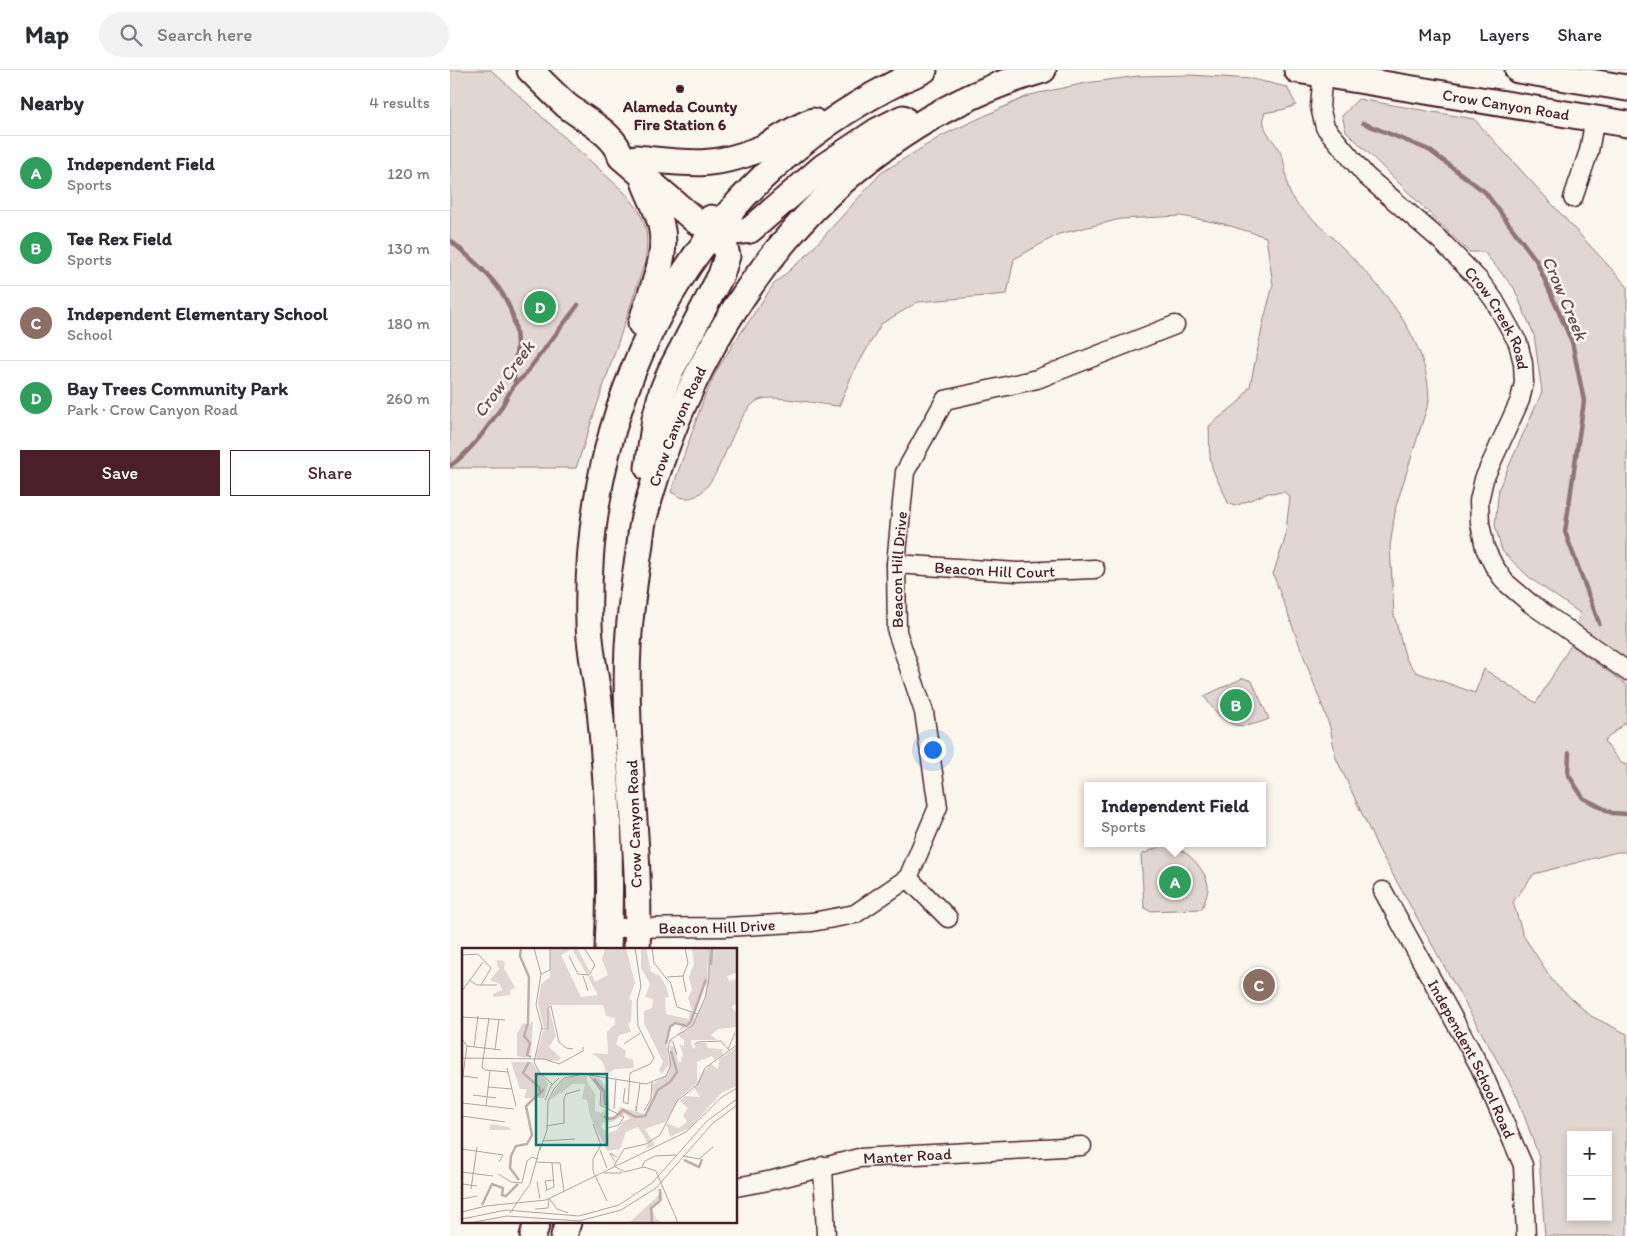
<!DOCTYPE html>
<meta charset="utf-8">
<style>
:root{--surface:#fff;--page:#f2f2f3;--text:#2b2b33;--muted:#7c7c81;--line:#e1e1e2;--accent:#4a1f2b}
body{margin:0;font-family:Itim,sans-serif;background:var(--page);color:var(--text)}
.controls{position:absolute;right:15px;bottom:15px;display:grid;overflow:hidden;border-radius:0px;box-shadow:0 2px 8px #0003}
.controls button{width:45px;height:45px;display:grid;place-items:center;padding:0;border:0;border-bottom:1px solid var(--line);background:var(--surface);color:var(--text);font:25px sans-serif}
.you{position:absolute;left:482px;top:679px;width:18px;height:18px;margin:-12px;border:4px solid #fff;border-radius:50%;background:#1a73e8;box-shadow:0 0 0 8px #1a73e833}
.badge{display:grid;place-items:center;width:32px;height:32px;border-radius:50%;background:var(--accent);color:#fff;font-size:16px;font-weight:700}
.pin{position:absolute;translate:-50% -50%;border:2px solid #fff;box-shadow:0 1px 5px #0006}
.popup{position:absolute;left:634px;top:712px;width:182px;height:65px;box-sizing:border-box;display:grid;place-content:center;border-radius:0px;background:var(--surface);filter:drop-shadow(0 1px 4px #0005);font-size:16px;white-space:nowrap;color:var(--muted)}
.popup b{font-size:19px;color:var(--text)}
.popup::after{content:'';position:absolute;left:50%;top:100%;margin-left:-10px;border:10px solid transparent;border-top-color:var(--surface)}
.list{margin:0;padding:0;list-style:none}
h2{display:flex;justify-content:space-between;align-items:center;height:65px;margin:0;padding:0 20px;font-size:21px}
h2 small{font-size:16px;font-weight:400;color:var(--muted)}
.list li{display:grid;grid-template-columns:32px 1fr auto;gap:15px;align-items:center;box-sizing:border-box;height:75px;padding:0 20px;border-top:1px solid var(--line)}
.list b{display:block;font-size:19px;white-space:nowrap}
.list p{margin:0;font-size:16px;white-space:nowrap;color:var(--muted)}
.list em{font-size:16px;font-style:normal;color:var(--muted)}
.actions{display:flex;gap:10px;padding:15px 20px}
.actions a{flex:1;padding:11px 0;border:1px solid var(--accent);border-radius:0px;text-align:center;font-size:18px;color:var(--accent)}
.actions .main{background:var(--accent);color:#fff}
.icon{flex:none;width:28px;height:28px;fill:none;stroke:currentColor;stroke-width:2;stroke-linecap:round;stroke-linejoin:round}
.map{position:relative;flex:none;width:1177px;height:1166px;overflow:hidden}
header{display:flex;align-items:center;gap:30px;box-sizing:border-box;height:70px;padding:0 25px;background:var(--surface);border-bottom:1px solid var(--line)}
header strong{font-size:24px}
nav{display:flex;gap:28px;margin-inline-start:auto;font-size:18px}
.search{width:350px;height:45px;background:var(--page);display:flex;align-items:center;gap:12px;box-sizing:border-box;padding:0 18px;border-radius:28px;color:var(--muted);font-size:19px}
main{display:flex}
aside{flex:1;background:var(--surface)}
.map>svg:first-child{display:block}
.green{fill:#e2d7d0;stroke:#967b7e;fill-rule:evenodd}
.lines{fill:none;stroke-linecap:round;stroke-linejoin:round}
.stream{stroke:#907477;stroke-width:4.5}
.street-casing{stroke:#4a1f2b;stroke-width:21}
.secondary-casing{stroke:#4a1f2b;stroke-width:29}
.street{stroke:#fbf7ec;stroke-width:18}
.secondary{stroke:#fbf7ec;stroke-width:25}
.poi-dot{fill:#4a1f2b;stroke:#fbf7ec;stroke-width:2}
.labels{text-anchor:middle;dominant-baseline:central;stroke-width:5;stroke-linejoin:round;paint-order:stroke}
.street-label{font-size:16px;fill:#4a1f2b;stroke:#fbf7ec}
.poi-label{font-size:16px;font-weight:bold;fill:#4a1f2b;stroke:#fbf7ec}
.water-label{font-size:18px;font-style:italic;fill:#6d4a51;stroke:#fbf7ec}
.inset-river{fill:none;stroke:#bfadaa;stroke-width:2.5}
.inset-road{fill:none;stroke:#b4a19f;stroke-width:1}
.view{fill:#0f766e;fill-opacity:0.15;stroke:#0f766e;stroke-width:2.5}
.inset-edge{fill:none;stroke:#4a1f2b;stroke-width:2.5}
</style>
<header>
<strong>Map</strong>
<div class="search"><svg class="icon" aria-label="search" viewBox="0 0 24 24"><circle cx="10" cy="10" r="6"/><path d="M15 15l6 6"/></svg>Search here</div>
<nav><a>Map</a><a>Layers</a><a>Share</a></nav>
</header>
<main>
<aside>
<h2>Nearby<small>4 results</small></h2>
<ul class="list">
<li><span class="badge" style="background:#2e9e5b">A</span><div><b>Independent Field</b><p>Sports</p></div><em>120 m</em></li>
<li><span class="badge" style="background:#2e9e5b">B</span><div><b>Tee Rex Field</b><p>Sports</p></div><em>130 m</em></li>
<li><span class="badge" style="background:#8d6e63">C</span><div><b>Independent Elementary School</b><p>School</p></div><em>180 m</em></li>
<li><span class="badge" style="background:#2e9e5b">D</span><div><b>Bay Trees Community Park</b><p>Park · Crow Canyon Road</p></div><em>260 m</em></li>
</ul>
<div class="actions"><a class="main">Save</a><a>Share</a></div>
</aside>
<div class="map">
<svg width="1177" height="1166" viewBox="0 0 1177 1166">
<rect width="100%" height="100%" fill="#fbf7ec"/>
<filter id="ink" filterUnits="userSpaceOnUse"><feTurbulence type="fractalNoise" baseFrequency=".02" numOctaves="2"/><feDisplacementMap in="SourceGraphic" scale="10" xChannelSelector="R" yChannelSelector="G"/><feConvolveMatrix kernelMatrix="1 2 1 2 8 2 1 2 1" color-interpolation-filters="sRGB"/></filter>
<g filter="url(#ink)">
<!-- green -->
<g class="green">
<path d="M0 0H41L173 121C195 144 200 160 195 192L126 398H0Z"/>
<path d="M740 5 802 9 837 17 846 35 835 39 814 43C811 64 825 68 832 86 837 99 835 115 842 127 846 136 871 156 880 165 924 209 979 264 979 331L946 436 940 476 944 545 956 589 966 602 1025 623 1034 599 1086 633 1121 575 1177 615V651L1154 671 1171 693 1177 695V782H1167L1084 804 1063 832 1073 865 1105 914 1141 946 1177 964V1166H1095L1089 1087 1067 1026 929 780 886 688 880 657 823 504 835 469 840 427 834 422 818 423 785 436 778 433C774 421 767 411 763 400 758 386 760 371 759 356L790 331 800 316 814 249 823 215 816 167 774 154 731 146 671 149 609 164 564 189 557 224 468 232 431 254 402 305 389 336C370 335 329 325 312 329 280 337 272 431 235 428 231 428 225 424 221 422L254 328 267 300 282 276 324 214 357 185 431 103 493 65 580 25 636 13 688 6ZM1121 1065H1158V1147H1121Z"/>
<path d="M908 29 1024 49 1177 216V589L1127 555 1130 543 1081 509 1052 481 1045 455 1049 418 1092 322 1084 265 1064 218 1034 182H1019L896 61 892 46Z"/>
<path d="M793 608 802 611 819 649C784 663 774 655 754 626Z"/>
<path d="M713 775C733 775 754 796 758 815 759 822 754 832 752 839L699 841 694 837 691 785Z"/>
</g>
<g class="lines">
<!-- stream -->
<g class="stream">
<path d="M913 53 979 80 1035 122 1086 190 1122 272 1134 331 1115 462 1149 553"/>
<path d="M0 170C34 201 66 223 67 274 67 288 61 298 65 312"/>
<path d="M0 396C19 383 35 361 49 341 57 329 61 315 73 307L128 235"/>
<path d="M1119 683 1118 704 1133 728 1162 743 1177 744"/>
</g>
<defs>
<g id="street">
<path id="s1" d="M873 0 870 37 875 57 916 106 990 170 1029 210 1044 230 1068 273 1073 293 1074 313 1070 330 1034 409 1029 431 1030 453 1035 478 1044 496 1055 512 1081 534 1177 601"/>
<path d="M1123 128 1139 81 1145 48"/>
<path id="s2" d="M446 494 567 502 645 499"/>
<path d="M458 808 498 848"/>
<path id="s3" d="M933 821 1030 997 1073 1095 1076 1166"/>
<path id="s4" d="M159 858 275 857 362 852 405 844 458 808 488 737 474 642 447 562 446 494 455 402 495 330 587 309 725 255"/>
<path d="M373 1096 376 1166"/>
<path id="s5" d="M286 1117 323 1110 409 1088 632 1076"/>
</g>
<g id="secondary">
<path d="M80 0C92 12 104 24 116 35 133 49 167 65 171 87L247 152 284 162 300 160 373 97 427 61 453 48"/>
<path id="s6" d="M847 0 1177 54"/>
<path d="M1068 0 1177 18"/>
<path d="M186 88C236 93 263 99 312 78 329 70 345 57 363 51"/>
<path d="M191 254C200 222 219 188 211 155 208 140 199 126 194 111"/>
<path d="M198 398 205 349 212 322 221 300 271 205 277 186 274 173 261 148"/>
<path d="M158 880C162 801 158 719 150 640 147 612 140 583 139 554 132 317 252 97 474 0"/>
<path id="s7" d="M187 880C192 779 173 677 178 576 180 544 184 512 189 481 191 469 191 456 195 444 249 242 387 59 593 0"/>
<path d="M83 1166 87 1152"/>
<path d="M114 1166 118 1152"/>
</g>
</defs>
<!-- street casing -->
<use href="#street" class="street-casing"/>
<!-- secondary casing -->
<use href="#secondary" class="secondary-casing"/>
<!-- street -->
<use href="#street" class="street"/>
<!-- secondary -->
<use href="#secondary" class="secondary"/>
</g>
</g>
<!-- markers -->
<circle class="poi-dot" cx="230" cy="19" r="5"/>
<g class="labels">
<!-- street labels -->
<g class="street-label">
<text stroke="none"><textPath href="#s6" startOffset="212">Crow Canyon Road</textPath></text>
<text stroke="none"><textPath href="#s1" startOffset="318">Crow Creek Road</textPath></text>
<text stroke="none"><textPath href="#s7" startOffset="531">Crow Canyon Road</textPath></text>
<text stroke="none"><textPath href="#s2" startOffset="99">Beacon Hill Court</textPath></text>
<text stroke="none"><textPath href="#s4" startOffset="631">Beacon Hill Drive</textPath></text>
<text transform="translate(184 754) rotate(-92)">Crow Canyon Road</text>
<text stroke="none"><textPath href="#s4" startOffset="108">Beacon Hill Drive</textPath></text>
<text stroke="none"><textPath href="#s3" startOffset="190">Independent School Road</textPath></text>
<text stroke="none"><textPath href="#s5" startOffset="175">Manter Road</textPath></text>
</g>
<!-- poi labels -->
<g class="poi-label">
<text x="230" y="36">Alameda County<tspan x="230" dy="18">Fire Station 6</tspan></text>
</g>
<!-- water labels -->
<g class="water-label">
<text transform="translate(1115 228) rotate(67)">Crow Creek</text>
<text transform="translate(54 309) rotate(-54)">Crow Creek</text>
</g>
</g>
<!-- overview -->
<g transform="translate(12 878)">
<rect width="275" height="275" fill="#fbf7ec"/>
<path d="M88 0H115L119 7 128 24 125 27 110 1 99 7 119 49 136 47 126 29 130 27 133 34 146 27 140 11 143 0H164L173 35 167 51 170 52 169 74 166 75 169 84 157 87 154 96 164 103 163 109 171 112 172 120 153 121 145 126 140 113 130 105 146 106 145 84 153 76V70L144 68 141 57H87L85 80H82L76 56 79 36 88 29ZM179 0H184L189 24 198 28 204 38 207 49 203 50 204 66 227 71 228 64 233 66 229 76 222 81 217 82 220 78 214 75 207 80 204 90 207 116 200 126 197 122 201 114 182 75V63L190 60 191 51 183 49 188 36 179 20ZM230 0H246L245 33 234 64 230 62 226 50 230 42 227 29 232 16ZM248 0H275V29L274 25 265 28 267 33 275 31V55L269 59 275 65V79L256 81 249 87 255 92H229V97L232 101 235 95H244L246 100 260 101 261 107 252 112 250 108 235 114V135L219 148 203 174 183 181 193 197 184 201 186 195 176 179 164 184 158 201 145 203 128 168 125 152 120 151 123 136H111L88 152 90 146 100 133 109 128H125V134L133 146V163L140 165 142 161 147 165 145 168 153 169 158 159 183 166 191 151 190 136 206 126 208 97 213 99 216 114H219L221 106 217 96 222 98V92L215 86 225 82 243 52ZM163 166 168 171 161 173 155 182 146 185 139 179 140 175 150 174ZM37 12 43 14 42 20 53 40 48 42V47L31 49V46L40 42 38 36 28 32 37 21 34 13ZM87 59 94 88 87 99 99 110 96 113 75 111 74 108 81 83 85 82ZM71 73 69 105 63 110 55 108V86L61 75 66 77ZM275 99V138L259 145 228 180 208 189 204 175 217 180 225 174 221 167 226 160 218 153 223 148 238 149 232 140 240 125 249 116 256 121 257 111ZM49 114H70L86 136 82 150H62L65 141H58ZM129 128 136 129 146 141 148 163 138 155 140 146ZM29 176 47 179 49 182H27ZM200 244 201 251 191 261 193 270 200 275H167Z" fill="#e2d7d0" fill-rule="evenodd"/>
<path class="inset-river" d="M59 0 58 8 67 29 66 75 62 88 68 95 65 107 69 109M249 17 250 0M204 96 208 79 213 75 225 78 229 73 244 31M67 114 61 125 77 139 78 145M132 131 142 143 143 157M142 168 145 171 152 170 161 162 174 169 183 168 196 142 208 134 215 124 209 103M222 212 237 219 240 211M57 232 48 220 49 208 54 198 65 196 70 187 64 158 82 141M20 257 30 236 41 240 40 247 44 248 56 236M190 275 189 260 198 253V241"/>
<path class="inset-road" d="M72 0 79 26 74 57 80 79 72 114 78 125 90 136M190 0 192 15 209 36 215 59 236 66M0 7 16 6 29 20 19 37M107 8 116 26 127 27 133 17 122 0M79 26 88 22V0M121 28 126 43M221 28 226 15 223 0M221 28 224 44M205 29 221 28M7 32 15 37H35M0 43 21 14M0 69 43 72M27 70 20 119 23 122 46 124M80 81H86V60L89 58 97 94 104 100 111 101M0 91 5 98 0 134M208 92 211 94 215 107M162 96 178 85M232 97 236 94 259 93 268 103M5 98 39 102M12 99 16 68M266 101 273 85M33 102 37 71M0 110 82 111 97 116 121 103V99M45 120 54 158M127 127 139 143 138 157 162 169 157 177 146 180M1 128 16 130M26 139 50 141M163 140 161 154 166 156 168 125 188 116 192 110 176 78 175 54 179 38 173 0M11 147 34 150M83 152 89 138 97 130M0 155 52 161M24 158 28 123M174 158V163L178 135M152 161 154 131M182 163 189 151 190 134M0 168 43 174M131 176 139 197 131 211V223L145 253M84 178 102 175V151L104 146 118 142M80 193 113 191M0 201 41 207 37 214M78 202 85 182 86 153 92 141 102 130 121 126 184 136 204 128 209 117 206 101 208 92 231 77 243 50 247 31V0M138 202 145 220M221 208 237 211 251 199M74 214 98 215 102 243M153 214 148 205 155 209M152 218 162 201 184 196 198 187 215 153 236 136 243 120 275 97M152 218 162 224 182 219 194 223 216 275M180 219 183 213 193 208 214 207M0 224 31 228M142 225H160M36 226 49 234 60 235 65 213 70 209 76 211M75 234 78 251M0 236 15 238M9 241 15 199M85 242 83 233 92 232M83 243 92 239 90 215M87 250 95 261 106 265M0 251 15 248M73 261 86 260 87 251M0 264 24 258 84 252 224 184 260 149 275 140M48 265 68 236 78 199M0 271 44 262 117 268 157 257 190 235 245 173 275 151M7 275 45 268 117 273 159 262 194 240 250 176 275 157"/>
<path class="view" d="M74 126H145V197H74Z"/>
<rect width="275" height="275" class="inset-edge"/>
</g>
</svg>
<div class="controls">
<button>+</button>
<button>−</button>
</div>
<div class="you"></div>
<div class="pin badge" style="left:725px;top:812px;background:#2e9e5b">A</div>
<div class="popup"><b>Independent Field</b>Sports</div>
<div class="pin badge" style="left:786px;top:635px;background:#2e9e5b">B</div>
<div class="pin badge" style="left:809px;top:915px;background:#8d6e63">C</div>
<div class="pin badge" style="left:90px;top:237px;background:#2e9e5b">D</div>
</div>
</main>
